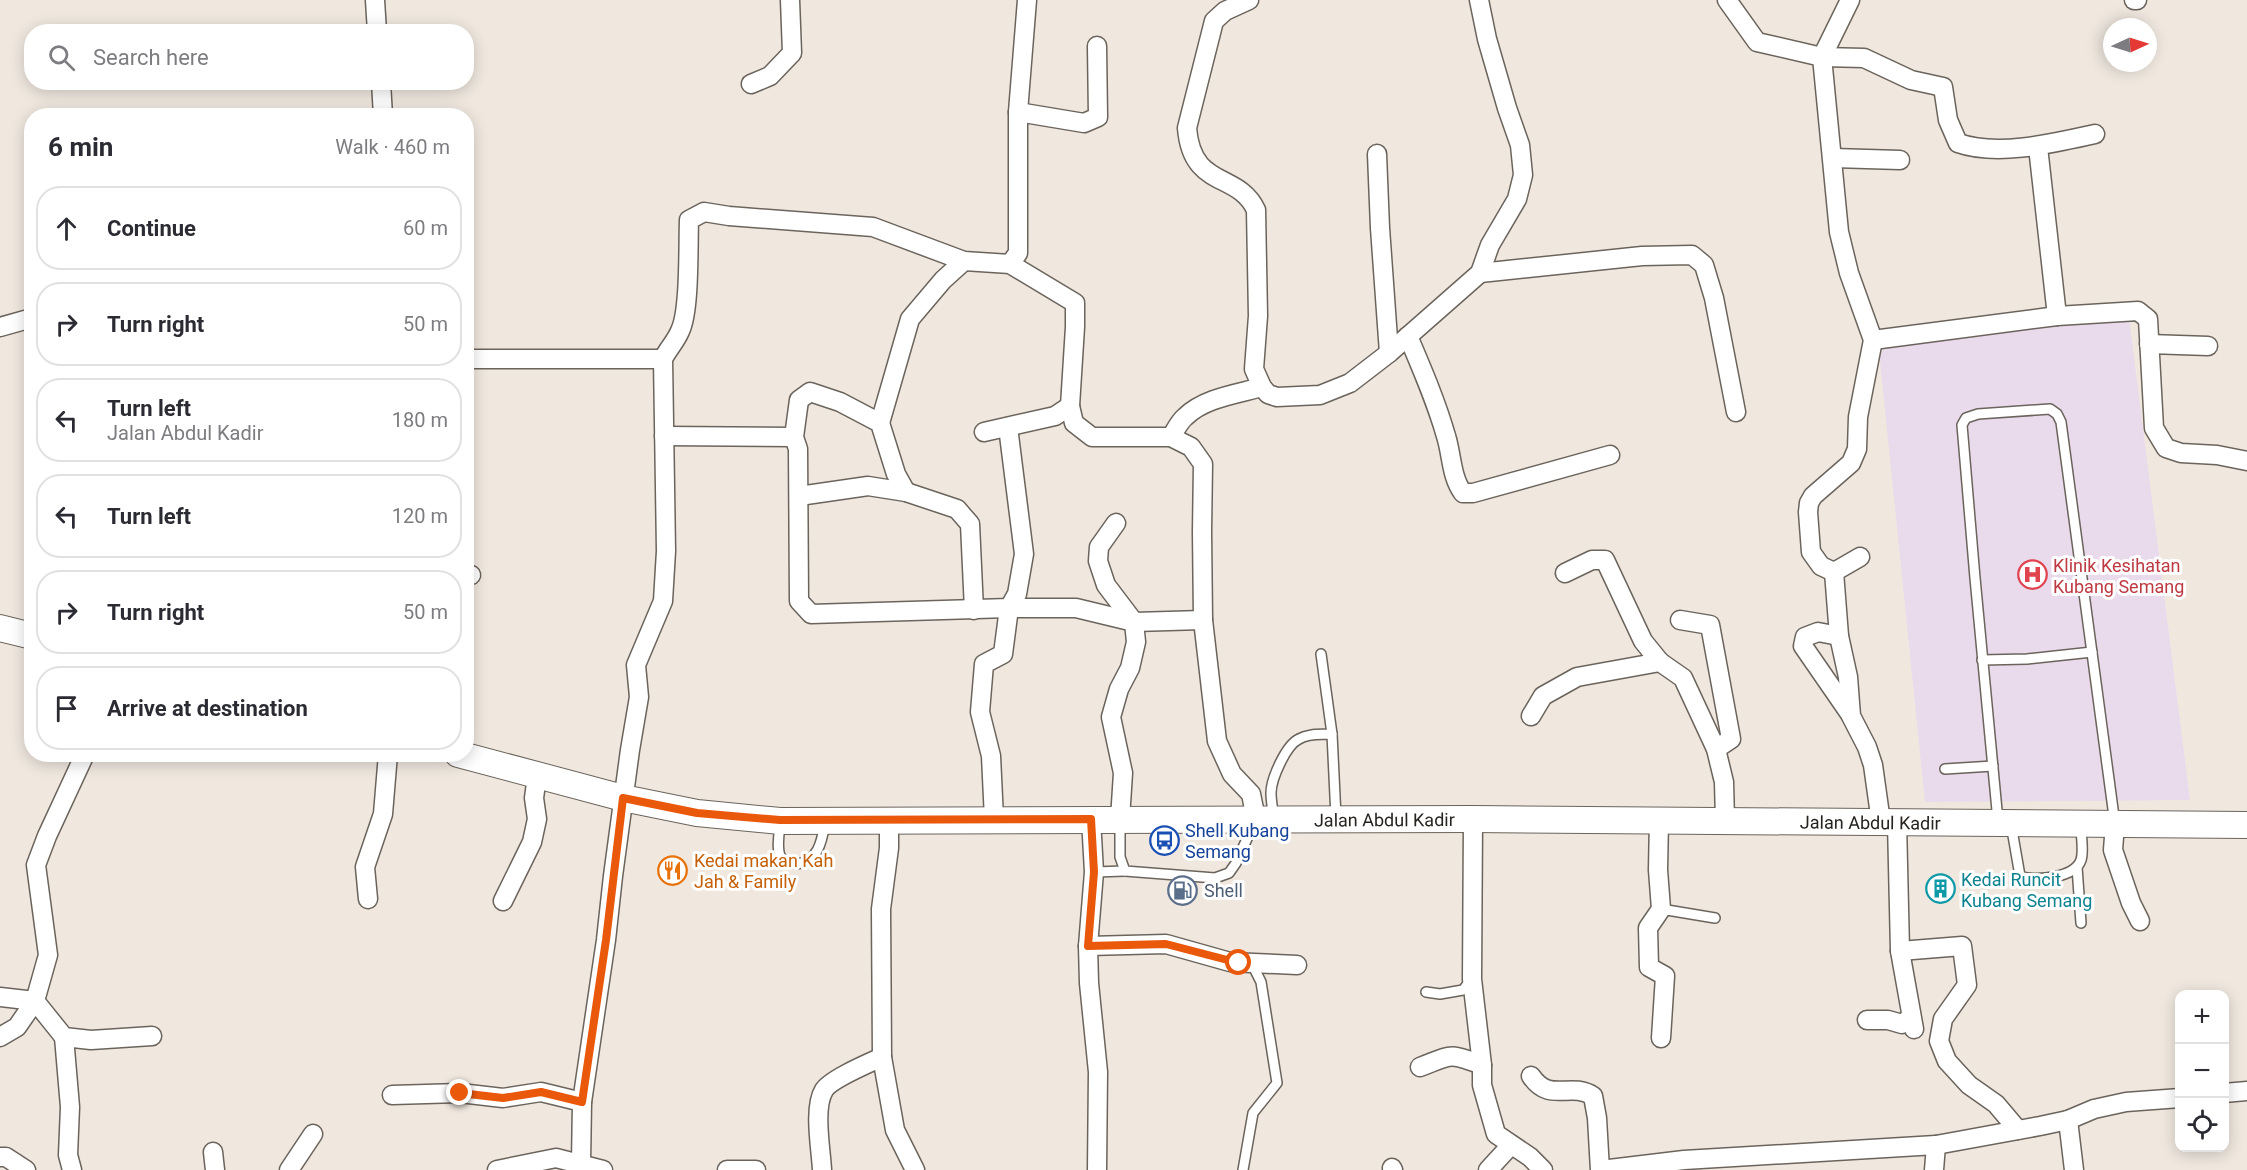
<!DOCTYPE html>
<meta charset="utf-8">
<style>
:root{--surface:#fff;--page:#f7f7f7;--text:#2b2b33;--muted:#7c7c81;--line:#e1e1e2}
body{margin:0;font-family:Roboto,sans-serif;background:var(--page);color:var(--text)}
.controls{position:absolute;right:18px;bottom:18px;display:grid;overflow:hidden;border-radius:12px;box-shadow:0 3px 15px #0003}
.controls button{width:54px;height:54px;display:grid;place-items:center;padding:0;border:0;border-bottom:2px solid var(--line);background:var(--surface);color:var(--text);font:30px sans-serif}
.compass{position:absolute;left:2103px;top:18px;width:54px;height:54px;border-radius:50%;background:var(--surface);box-shadow:0 3px 15px #0003;rotate:86deg}
.stop{position:absolute;width:18px;height:18px;margin:-14px;border:4px solid #ea580c;border-radius:50%;background:#fff}
.stop.end{background:#ea580c;border-color:#fff;box-shadow:0 2px 6px #0008}
.list{margin:0;padding:0;list-style:none}
h2{display:flex;justify-content:space-between;align-items:center;height:78px;margin:0;padding:0 24px;font-size:26px}
h2 small{font-size:20px;font-weight:400;color:var(--muted)}
.list li{display:grid;grid-template-columns:39px 1fr auto;gap:18px;align-items:center;box-sizing:border-box;height:84px;margin:0 12px 12px;padding:0 12px;border:2px solid var(--line);border-radius:24px}
.list b{display:block;font-size:22px;white-space:nowrap}
.list p{margin:0;font-size:20px;white-space:nowrap;color:var(--muted)}
.list em{font-size:20px;font-style:normal;color:var(--muted)}
.icon{flex:none;width:33px;height:33px;fill:none;stroke:currentColor;stroke-width:2;stroke-linecap:round;stroke-linejoin:round}
.map{position:relative;flex:none;width:2247px;height:1170px;overflow:hidden}
.search{position:absolute;background:var(--surface);box-shadow:0 3px 15px #0003;left:24px;top:24px;width:450px;height:66px;display:flex;align-items:center;gap:15px;box-sizing:border-box;padding:0 21px;border-radius:24px;color:var(--muted);font-size:22px}
.panel{position:absolute;background:var(--surface);box-shadow:0 3px 15px #0003;left:24px;top:108px;width:450px;height:654px;border-radius:24px}
.map>svg:first-child{display:block}
.medical{fill:#e9daec}
.lines{fill:none;stroke-linecap:round;stroke-linejoin:round}
.lane-casing{stroke:#6b645c;stroke-width:12}
.street-casing{stroke:#6b645c;stroke-width:21}
.secondary-casing{stroke:#6b645c;stroke-width:28}
.lane{stroke:#fff;stroke-width:9}
.street{stroke:#fff;stroke-width:18}
.secondary{stroke:#fff;stroke-width:26}
.route{stroke:#ea580c;stroke-width:8}
.labels{text-anchor:middle;dominant-baseline:central;stroke-width:6;stroke-linejoin:round;paint-order:stroke}
.health-label{font-size:18px;fill:#be3a42;stroke:#fff;text-anchor:start}
.street-label{font-size:18px;fill:#26231f;stroke:#fff}
.transit-label{font-size:18px;fill:#164399;stroke:#fff;text-anchor:start}
.food-label{font-size:18px;fill:#c56008;stroke:#fff;text-anchor:start}
.culture-label{font-size:18px;fill:#0d838f;stroke:#fff;text-anchor:start}
.service-label{font-size:18px;fill:#4e5e75;stroke:#fff;text-anchor:start}
</style>
<div class="map">
<svg width="2247" height="1170" viewBox="0 0 2247 1170">
<rect width="100%" height="100%" fill="#f0e8df"/>
<!-- medical -->
<path class="medical" d="M2129 318 2190 800 1925 802 1879 351 1945 333Z"/>
<g class="lines">
<defs>
<g id="lane">
<path d="M1321 654 1332 734 1336 817"/>
<path d="M1982 660 2027 659 2092 652"/>
<path d="M1945 769 1993 766"/>
<path d="M1273 817C1273 809 1271 801 1271 793 1271 779 1286 745 1299 739 1309 733 1321 735 1332 734"/>
<path d="M1120 821V857L1125 871 1215 878 1229 873 1236 863 1255 821"/>
<path d="M1998 821 1975 578 1962 425 1966 418 1978 414 2050 409 2057 414 2061 422 2115 824"/>
<path d="M780 822C780 832 775 851 782 859 785 863 791 864 795 864 818 863 822 841 825 823"/>
<path d="M2011 824 2020 876C2034 882 2075 878 2081 860 2084 851 2081 837 2081 826"/>
<path d="M2077 867 2081 923"/>
<path d="M1094 872 1125 871"/>
<path d="M1661 909 1715 918"/>
<path d="M1426 992 1440 994 1463 990 1470 981"/>
<path d="M1243 1170 1253 1113 1277 1083 1261 982 1252 964"/>
</g>
<g id="street">
<path d="M375 0 377 32"/>
<path d="M1249 0 1225 11 1214 21 1187 128C1192 190 1238 171 1256 210L1258 316 1254 369 1262 387 1268 394 1277 397 1320 395 1350 383 1389 353 1480 273 1490 245 1517 199 1523 175 1520 145 1507 108 1487 39 1479 0"/>
<path d="M1727 0 1757 42 1822 57 1864 58 1911 80 1943 87 1948 120 1958 143C1998 157 2054 143 2095 134"/>
<path d="M1850 0 1822 57 1839 232 1849 273 1873 340 1858 417 1857 449 1851 463 1813 496 1809 503 1808 512 1811 552 1821 566 1834 572 1860 557"/>
<path d="M2134 0H2137"/>
<path d="M381 82 383 116"/>
<path d="M751 84 770 76 792 53 790 0"/>
<path d="M1018 112 1084 123 1098 117 1097 46"/>
<path d="M2038 147 2057 316"/>
<path d="M1377 154 1380 228 1389 353"/>
<path d="M1833 158 1900 160"/>
<path d="M1010 264 1018 253V112L1027 0"/>
<path d="M1480 273 1642 256 1692 255 1704 265 1714 298 1736 412"/>
<path d="M0 327 32 318"/>
<path d="M1408 336C1422 369 1436 401 1446 436 1452 455 1451 477 1463 493H1473L1610 455"/>
<path d="M1873 340 2057 316 2138 311 2148 319 2154 428 2166 448 2181 453 2217 455 2247 461"/>
<path d="M2149 344 2208 346"/>
<path d="M466 359H663"/>
<path d="M880 423 910 319 943 280 964 261"/>
<path d="M984 432 1055 416 1070 406"/>
<path d="M664 436 794 437"/>
<path d="M1171 437C1175 431 1179 422 1185 417 1204 398 1237 394 1262 387"/>
<path d="M906 492 896 474 880 423 840 402 810 392 799 400 794 437 798 449 799 601 811 614 1009 608 1017 594 1024 554 1008 427"/>
<path d="M799 496 868 486 906 492 957 509 970 524 974 610"/>
<path d="M1116 523 1099 547 1098 561 1106 585 1134 622 1136 642 1130 668 1119 689 1111 717 1123 773 1120 819"/>
<path d="M1834 572 1839 636 1848 677 1851 716 1867 747 1873 765 1881 822"/>
<path d="M1565 573 1592 560H1605L1643 641 1660 662"/>
<path d="M466 576 471 575"/>
<path d="M1680 620 1710 625 1731 739 1716 749"/>
<path d="M1839 636 1818 632 1805 637 1803 646 1850 714"/>
<path d="M1531 716 1543 696 1577 677 1660 662 1683 678 1716 749 1724 782 1725 821"/>
<path d="M889 819V848L881 909 882 1057 895 1130 915 1170"/>
<path d="M994 819 991 756 980 712 984 664 1003 654 1009 608H1076L1134 622 1203 620"/>
<path d="M1091 819 1094 872 1088 946 1089 983 1098 1072 1097 1170"/>
<path d="M1473 819 1472 979 1482 1065V1085L1496 1134 1530 1157 1543 1170"/>
<path d="M1659 820 1658 870 1661 909 1648 928 1649 967 1665 976 1661 1038"/>
<path d="M1897 822 1900 951 1914 1029"/>
<path d="M2115 824 2113 850 2131 903 2140 921"/>
<path d="M368 899 365 867 383 814 388 754"/>
<path d="M503 901 532 842 537 819 534 798 537 776"/>
<path d="M1088 946 1166 944 1230 962 1297 965"/>
<path d="M1900 951 1962 946 1967 985 1943 1019 1939 1041 1947 1061 1969 1085 1996 1104 2018 1130"/>
<path d="M0 997 35 1001 64 1037 91 1040 152 1036"/>
<path d="M1867 1020H1888L1902 1024 1911 1017"/>
<path d="M0 1037 17 1027 35 1001 48 955 36 865 47 836 85 754"/>
<path d="M64 1037 70 1107 68 1155 72 1170"/>
<path d="M1420 1067C1452 1055 1447 1052 1482 1065"/>
<path d="M1531 1076C1550 1104 1570 1081 1593 1096L1597 1118 1600 1170"/>
<path d="M2224 1093 2247 1091"/>
<path d="M392 1095 460 1093 503 1098 541 1092 582 1102"/>
<path d="M2068 1120 2074 1170"/>
<path d="M213 1152 215 1170"/>
<path d="M0 1157H6L26 1170"/>
<path d="M1392 1168 1393 1170"/>
<path d="M289 1170 313 1134"/>
<path d="M497 1170 556 1158 603 1170"/>
<path d="M579 1170 581 1163 582 1102 606 940 613 876 630 750 639 697 636 665 663 601 666 551 663 359C668 349 676 341 680 331 690 311 688 246 689 220L704 212 729 216 873 227 964 261 1010 264 1075 303V327L1070 406 1074 423 1092 437H1171L1191 447 1203 464 1202 532 1203 620 1217 741 1232 774 1251 794 1256 819"/>
<path d="M727 1170H756"/>
<path d="M822 1170C821 1149 813 1108 824 1090 831 1079 869 1063 882 1057"/>
<path d="M1488 1170 1511 1145"/>
<path d="M1601 1170 1684 1160 1936 1145 2040 1126 2068 1120 2094 1109 2126 1102 2180 1098"/>
<path d="M1934 1170 1936 1145"/>
</g>
<g id="secondary">
<path d="M0 628 32 636"/>
<path id="s1" d="M458 754 623 798 697 813 780 821 1473 819 2247 825"/>
</g>
</defs>
<!-- lane casing -->
<use href="#lane" class="lane-casing"/>
<!-- street casing -->
<use href="#street" class="street-casing"/>
<!-- secondary casing -->
<use href="#secondary" class="secondary-casing"/>
<!-- lane -->
<use href="#lane" class="lane"/>
<!-- street -->
<use href="#street" class="street"/>
<!-- secondary -->
<use href="#secondary" class="secondary"/>
</g>
<g class="lines">
<!-- route -->
<path class="route" d="M460 1093 503 1098 541 1092 582 1102 606 940 623 798 697 813 780 820 1091 819 1094 872 1088 946 1166 944 1239 963"/>
</g>
<!-- icons -->
<defs>
<symbol id="hospital-ring" viewBox="-11 -11 22 22"><circle r="9.5" fill="#fff" stroke="#e0444e" stroke-width="1.5"/><path d="M-5-5h3v3.5h4V-5h3V5h-3V1.5h-4V5h-3Z" fill="#e0444e"/></symbol>
<symbol id="bus-ring" viewBox="-11 -11 22 22"><circle r="9.5" fill="#fff" stroke="#1a4fb4" stroke-width="1.5"/><path d="M-5-6H5V4H4V6H2V4H-2V6H-4V4H-5ZM-3.5-4V0h7V-4ZM-3.5 1.2v1.5H-2V1.2ZM2 1.2v1.5H3.5V1.2Z" fill="#1a4fb4"/></symbol>
<symbol id="restaurant-ring" viewBox="-11 -11 22 22"><circle r="9.5" fill="#fff" stroke="#e8710a" stroke-width="1.5"/><path d="M-5-6h1v4h1v-4h1v4h1v-4h1v5L-1.5 .5V6h-2V.5L-5-1ZM5-6V6H3V1.5H1.5Q1.5-4 5-6Z" fill="#e8710a"/></symbol>
<symbol id="building-ring" viewBox="-11 -11 22 22"><circle r="9.5" fill="#fff" stroke="#0f9aa8" stroke-width="1.5"/><path d="M-4-6H4V6H1V3H-1V6H-4ZM-2.5-4.3h1.7v1.8h-1.7ZM.8-4.3h1.7v1.8H.8ZM-2.5-1h1.7V.8h-1.7ZM.8-1h1.7V.8H.8Z" fill="#0f9aa8"/></symbol>
<symbol id="fuel-ring" viewBox="-11 -11 22 22"><circle r="9.5" fill="#fff" stroke="#5c6f8a" stroke-width="1.5"/><path d="M-5.5-6h7V0h2V4h1.3V-2.5L3-4.5l.8-.8L6-3V5H2.5V1h-1V6h-7ZM-4.2-4.7v3.2H.2V-4.7Z" fill="#5c6f8a"/></symbol>
</defs>
<g fill-rule="evenodd">
<use href="#hospital-ring" x="2016" y="558" width="33" height="33"/>
<use href="#bus-ring" x="1148" y="824" width="33" height="33"/>
<use href="#restaurant-ring" x="656" y="854" width="33" height="33"/>
<use href="#building-ring" x="1924" y="872" width="33" height="33"/>
<use href="#fuel-ring" x="1166" y="874" width="33" height="33"/>
</g>
<g class="labels">
<!-- health labels -->
<g class="health-label">
<text x="2053" y="565">Klinik Kesihatan<tspan x="2053" dy="21">Kubang Semang</tspan></text>
</g>
<!-- street labels -->
<g class="street-label">
<text stroke="none"><textPath href="#s1" startOffset="934">Jalan Abdul Kadir</textPath></text>
<text stroke="none"><textPath href="#s1" startOffset="1420">Jalan Abdul Kadir</textPath></text>
</g>
<!-- transit labels -->
<g class="transit-label">
<text x="1185" y="830">Shell Kubang<tspan x="1185" dy="21">Semang</tspan></text>
</g>
<!-- food labels -->
<g class="food-label">
<text x="694" y="860">Kedai makan Kah<tspan x="694" dy="21">Jah &amp; Family</tspan></text>
</g>
<!-- culture labels -->
<g class="culture-label">
<text x="1961" y="879">Kedai Runcit<tspan x="1961" dy="21">Kubang Semang</tspan></text>
</g>
<!-- service labels -->
<g class="service-label">
<text x="1204" y="890">Shell</text>
</g>
</g>
</svg>
<div class="controls">
<button>+</button>
<button>−</button>
<button><svg class="icon" aria-label="locate" viewBox="0 0 24 24"><circle cx="12" cy="12" r="6"/><path d="M12 2v4M12 18v4M2 12h4M18 12h4"/></svg></button>
</div>
<svg class="compass" viewBox="-18 -18 36 36"><path d="M0-13l5 13h-10z" fill="#e53935"/><path d="M0 13l5-13h-10z" fill="#7c7c81"/></svg>
<div class="stop" style="left:1239px;top:963px"></div>
<div class="stop end" style="left:460px;top:1093px"></div>
<div class="search"><svg class="icon" aria-label="search" viewBox="0 0 24 24"><circle cx="10" cy="10" r="6"/><path d="M15 15l6 6"/></svg>Search here</div>
<section class="panel">
<h2>6 min<small>Walk · 460 m</small></h2>
<ul class="list">
<li><svg class="icon" aria-label="ahead" viewBox="0 0 24 24"><path d="M12 20V5M6 11l6-6 6 6"/></svg><div><b>Continue</b></div><em>60 m</em></li>
<li><svg class="icon" aria-label="right" viewBox="0 0 24 24"><path d="M7 20v-9h11M14 6l5 5-5 5"/></svg><div><b>Turn right</b></div><em>50 m</em></li>
<li><svg class="icon" aria-label="left" viewBox="0 0 24 24"><path d="M17 20v-9H6M10 6l-5 5 5 5"/></svg><div><b>Turn left</b><p>Jalan Abdul Kadir</p></div><em>180 m</em></li>
<li><svg class="icon" aria-label="left" viewBox="0 0 24 24"><path d="M17 20v-9H6M10 6l-5 5 5 5"/></svg><div><b>Turn left</b></div><em>120 m</em></li>
<li><svg class="icon" aria-label="right" viewBox="0 0 24 24"><path d="M7 20v-9h11M14 6l5 5-5 5"/></svg><div><b>Turn right</b></div><em>50 m</em></li>
<li><svg class="icon" aria-label="arrive" viewBox="0 0 24 24"><path d="M6 21V4h12l-3 4 3 4H6"/></svg><div><b>Arrive at destination</b></div></li>
</ul>
</section>
</div>
